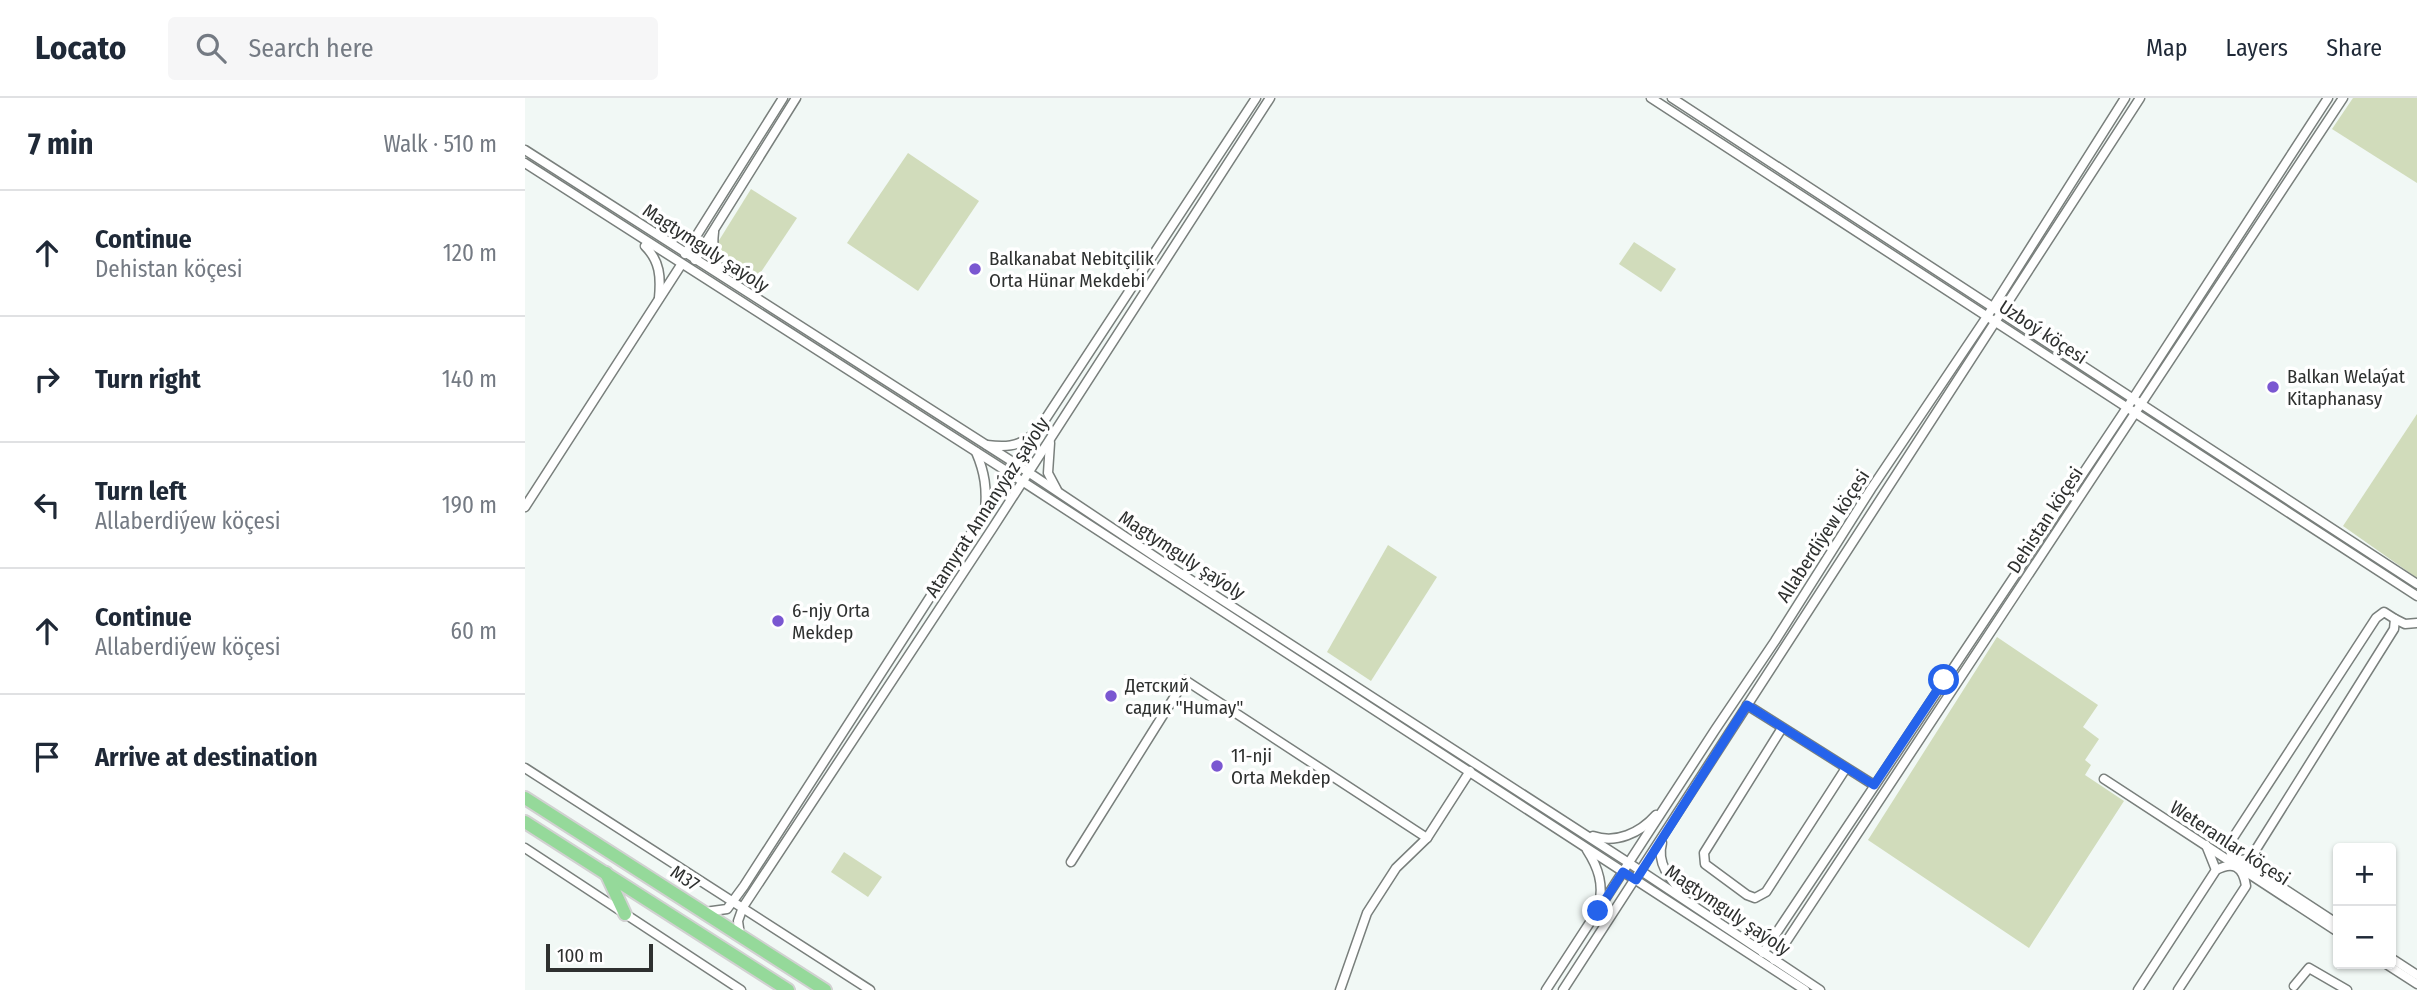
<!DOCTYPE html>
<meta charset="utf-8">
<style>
:root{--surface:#fff;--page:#f6f6f7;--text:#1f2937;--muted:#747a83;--line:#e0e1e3}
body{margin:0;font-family:"Fira Sans Condensed",sans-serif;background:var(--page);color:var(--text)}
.controls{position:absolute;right:21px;bottom:21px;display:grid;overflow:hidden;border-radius:7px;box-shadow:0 2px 5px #0004}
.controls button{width:63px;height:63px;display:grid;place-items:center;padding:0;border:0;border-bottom:2px solid var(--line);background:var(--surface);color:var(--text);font:35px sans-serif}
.scale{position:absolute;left:21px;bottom:18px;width:107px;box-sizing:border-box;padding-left:7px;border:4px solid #2e302f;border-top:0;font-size:19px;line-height:24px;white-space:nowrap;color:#2e302f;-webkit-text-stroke:5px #fff;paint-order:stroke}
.stop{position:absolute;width:21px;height:21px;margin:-16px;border:5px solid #2563eb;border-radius:50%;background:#fff}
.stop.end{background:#2563eb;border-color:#fff;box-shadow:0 2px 7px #0008}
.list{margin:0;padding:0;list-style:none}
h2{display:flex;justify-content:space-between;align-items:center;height:91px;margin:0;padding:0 28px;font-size:30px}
h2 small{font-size:23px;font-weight:400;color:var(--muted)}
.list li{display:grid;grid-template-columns:46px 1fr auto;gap:21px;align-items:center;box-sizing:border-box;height:126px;padding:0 28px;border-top:2px solid var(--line)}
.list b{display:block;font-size:26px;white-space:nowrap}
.list p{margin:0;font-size:23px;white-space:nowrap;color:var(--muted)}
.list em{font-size:23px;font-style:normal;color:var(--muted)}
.icon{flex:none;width:38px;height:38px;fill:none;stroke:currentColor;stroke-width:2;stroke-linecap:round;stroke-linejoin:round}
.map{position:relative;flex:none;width:1892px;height:892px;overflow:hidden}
header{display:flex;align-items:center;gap:42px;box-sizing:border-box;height:98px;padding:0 35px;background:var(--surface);border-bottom:2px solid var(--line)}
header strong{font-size:33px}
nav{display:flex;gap:38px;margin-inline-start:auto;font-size:24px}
.search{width:490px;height:63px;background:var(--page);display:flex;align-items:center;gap:18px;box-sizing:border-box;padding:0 24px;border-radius:7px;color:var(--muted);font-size:26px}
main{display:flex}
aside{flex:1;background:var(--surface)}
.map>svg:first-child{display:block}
.green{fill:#d1dcbb}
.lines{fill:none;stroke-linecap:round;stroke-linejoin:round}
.minor-casing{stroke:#797f7c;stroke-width:11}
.highway-casing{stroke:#d1d1d1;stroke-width:16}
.minor{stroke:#fff;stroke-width:8}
.highway{stroke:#95d99a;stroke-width:12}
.route{stroke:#2563eb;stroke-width:9}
.poi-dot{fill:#7a57d1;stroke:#fff;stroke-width:2.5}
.labels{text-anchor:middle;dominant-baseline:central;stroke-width:7;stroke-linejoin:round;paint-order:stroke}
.street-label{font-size:19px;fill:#2e302f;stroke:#fff}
.poi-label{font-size:19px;fill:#2e302f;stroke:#fff;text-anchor:start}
</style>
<header>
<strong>Locato</strong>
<div class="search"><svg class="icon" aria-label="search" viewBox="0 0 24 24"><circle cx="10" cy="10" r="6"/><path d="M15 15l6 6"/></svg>Search here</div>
<nav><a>Map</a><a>Layers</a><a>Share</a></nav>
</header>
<main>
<aside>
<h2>7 min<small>Walk · 510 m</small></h2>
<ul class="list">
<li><svg class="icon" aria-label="ahead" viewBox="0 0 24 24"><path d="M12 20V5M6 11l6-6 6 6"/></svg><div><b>Continue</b><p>Dehistan köçesi</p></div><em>120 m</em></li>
<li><svg class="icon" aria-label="right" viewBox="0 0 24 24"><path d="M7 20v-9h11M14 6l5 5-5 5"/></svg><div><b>Turn right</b></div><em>140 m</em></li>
<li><svg class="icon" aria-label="left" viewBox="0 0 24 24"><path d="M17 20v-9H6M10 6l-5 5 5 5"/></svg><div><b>Turn left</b><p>Allaberdiýew köçesi</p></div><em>190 m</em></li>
<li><svg class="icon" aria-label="ahead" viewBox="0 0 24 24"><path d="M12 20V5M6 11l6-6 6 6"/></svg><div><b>Continue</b><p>Allaberdiýew köçesi</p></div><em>60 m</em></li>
<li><svg class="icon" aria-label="arrive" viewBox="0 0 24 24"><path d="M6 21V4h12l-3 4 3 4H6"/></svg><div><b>Arrive at destination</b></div></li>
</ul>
</aside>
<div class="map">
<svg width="1892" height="892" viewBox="0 0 1892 892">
<rect width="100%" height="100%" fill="#f1f8f5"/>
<!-- green -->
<g class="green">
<path d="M1828 0H1892V85L1807 31Z"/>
<path d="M383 55 454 103 393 193 322 145Z"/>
<path d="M226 91 272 120 234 177 195 154 193 144Z"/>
<path d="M1109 144 1151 171 1136 194 1094 166Z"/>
<path d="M1892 316V480L1818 428Z"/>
<path d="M863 447 912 479 846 583 802 554Z"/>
<path d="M1472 539 1573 607 1558 629 1574 641 1560 662 1566 667 1560 677 1599 703 1504 850 1343 742Z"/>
<path d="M319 754 357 779 343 799 306 774Z"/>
</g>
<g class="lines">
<defs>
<g id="minor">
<path d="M1126 0 1892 498"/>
<path d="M1147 0 1892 486"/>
<path d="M0 52 491 366 635 462 1104 765 1295 892"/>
<path d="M0 65 497 383 1280 892"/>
<path d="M189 134C187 151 189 163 198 178"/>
<path d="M120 148C135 163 136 179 134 200"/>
<path d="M160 156 258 0"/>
<path d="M170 162 271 0"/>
<path d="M525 345 523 375 532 392"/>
<path d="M462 347C479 349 493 349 506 338"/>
<path d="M451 354C460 375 462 391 460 413"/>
<path d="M0 409 156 167"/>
<path d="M1859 514 1870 521 1869 531 1725 761 1715 762 1706 756 1704 746 1851 520Z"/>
<path d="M1870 521 1880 526 1892 525"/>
<path d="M1222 607 1349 687"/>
<path d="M1257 630 1179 755 1180 766 1222 797 1230 800 1241 794 1321 670"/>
<path d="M0 670 345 892"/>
<path d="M1579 681 1813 834"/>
<path d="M1068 738C1091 746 1115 735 1131 717"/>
<path d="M1137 745C1131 766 1146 782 1159 797"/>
<path d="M1681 747 1691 772"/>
<path d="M0 750 216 892"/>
<path d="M1062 752C1073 769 1079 786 1074 806"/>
<path d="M1715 762 1813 826"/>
<path d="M546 764 660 582 902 740"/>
<path d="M180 814 202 811 219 788 485 375 731 0"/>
<path d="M215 837 213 823 218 809 467 431 745 0"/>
<path d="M1238 855 1607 302 1803 0"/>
<path d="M1866 860 1892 877"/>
<path d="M1249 862 1818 0"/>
<path d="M1861 866 1892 886"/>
<path d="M1769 888 1784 870 1822 892"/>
<path d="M815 892 842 815 871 770 902 740 945 673"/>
<path d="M1021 892 1190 632 1250 543 1346 391 1463 217 1600 0"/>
<path d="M1038 892 1615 0"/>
<path d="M1613 892 1691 772C1708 763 1718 768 1721 788L1653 892"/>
</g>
<g id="highway">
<path d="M0 700 300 892"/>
<path d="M0 724 263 892"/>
<path d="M81 775 100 816"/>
</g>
</defs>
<!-- minor casing -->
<use href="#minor" class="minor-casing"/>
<!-- highway casing -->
<use href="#highway" class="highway-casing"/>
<!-- minor -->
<use href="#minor" class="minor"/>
<!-- highway -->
<use href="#highway" class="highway"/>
</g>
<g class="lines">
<!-- route -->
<path class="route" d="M1073 813 1098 774 1111 782 1222 607 1349 687 1419 582"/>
</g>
<!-- markers -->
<g class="poi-dot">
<circle cx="450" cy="171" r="7"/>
<circle cx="1748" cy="289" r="7"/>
<circle cx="253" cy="523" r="7"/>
<circle cx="586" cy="598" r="7"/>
<circle cx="692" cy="668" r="7"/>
</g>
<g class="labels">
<!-- street labels -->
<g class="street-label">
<text transform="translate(181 150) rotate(33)">Magtymguly şaýoly</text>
<text transform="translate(1518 234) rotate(33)">Uzboý köçesi</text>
<text transform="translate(462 409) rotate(-57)">Atamyrat Annanyýaz şaýoly</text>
<text transform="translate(1520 422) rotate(-57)">Dehistan köçesi</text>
<text transform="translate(1298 438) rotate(-57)">Allaberdiýew köçesi</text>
<text transform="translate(657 457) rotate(33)">Magtymguly şaýoly</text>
<text transform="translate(1705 745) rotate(33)">Weteranlar köçesi</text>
<text transform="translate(160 780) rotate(33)">M37</text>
<text transform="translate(1203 812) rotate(34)">Magtymguly şaýoly</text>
</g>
<!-- poi labels -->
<g class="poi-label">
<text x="464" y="160">Balkanabat Nebitçilik<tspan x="464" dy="22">Orta Hünar Mekdebi</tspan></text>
<text x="1762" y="278">Balkan Welaýat<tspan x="1762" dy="22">Kitaphanasy</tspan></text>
<text x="267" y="512">6-njy Orta<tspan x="267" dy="22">Mekdep</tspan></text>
<text x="600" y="587">Детский<tspan x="600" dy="22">садик "Humay"</tspan></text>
<text x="706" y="657">11-nji<tspan x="706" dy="22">Orta Mekdep</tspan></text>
</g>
</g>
</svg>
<div class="controls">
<button>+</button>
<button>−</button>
</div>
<div class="scale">100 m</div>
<div class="stop" style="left:1419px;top:582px"></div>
<div class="stop end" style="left:1073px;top:813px"></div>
</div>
</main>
